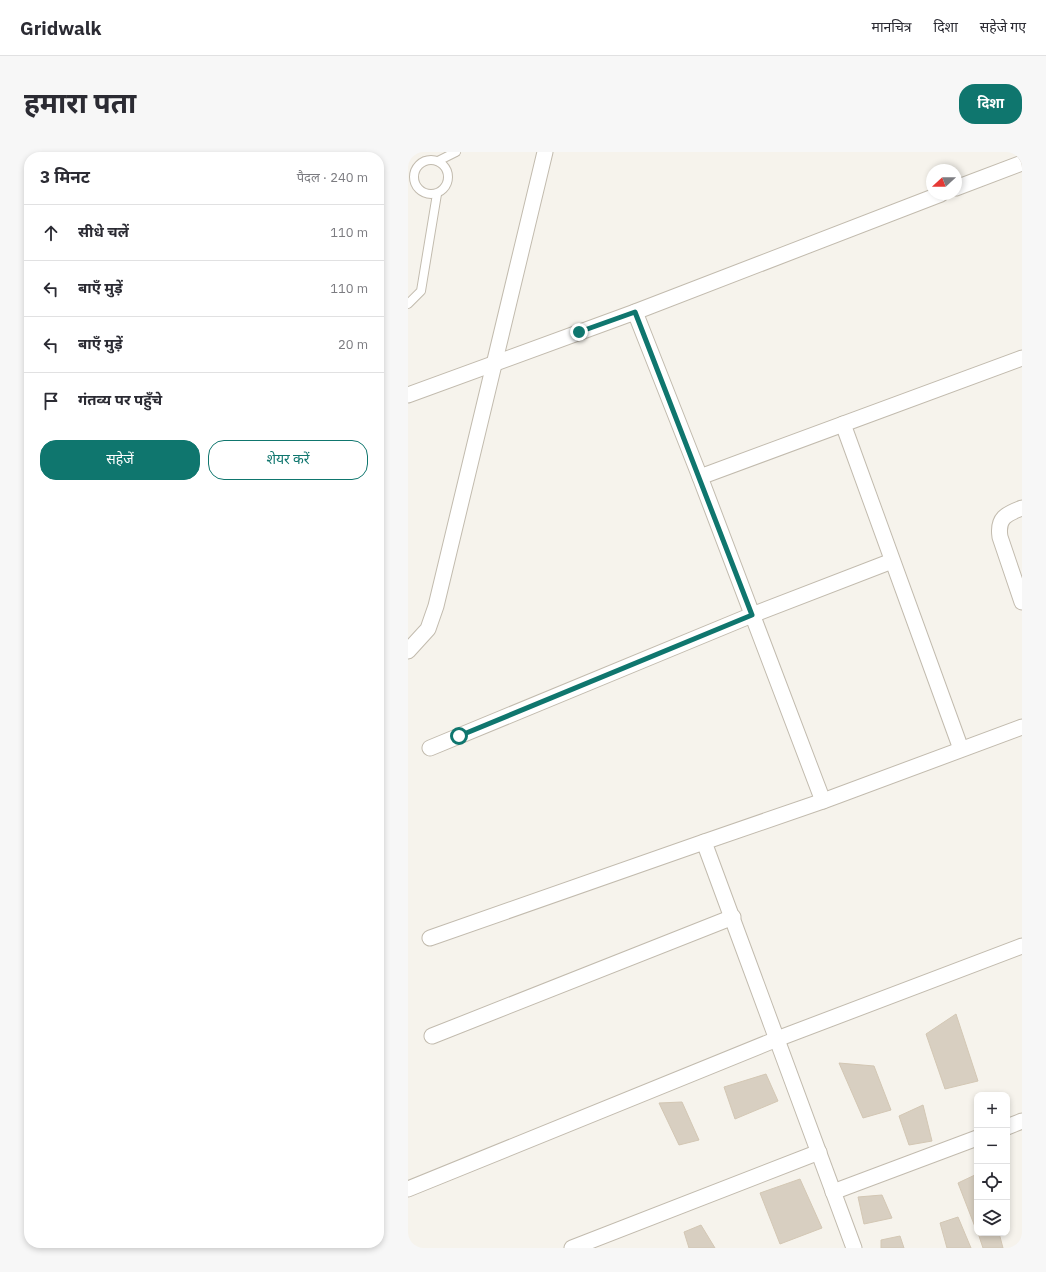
<!DOCTYPE html>
<html lang="hi">
<meta charset="utf-8">
<style>
:root{--surface:#fff;--page:#f7f7f7;--text:#2b2b33;--muted:#7c7c81;--line:#e1e1e2;--accent:#0f766e}
body{margin:0;font-family:"IBM Plex Sans","Noto Sans Devanagari",sans-serif;background:var(--page);color:var(--text)}
.controls{position:absolute;right:12px;bottom:12px;display:grid;overflow:hidden;border-radius:8px;box-shadow:0 2px 6px #0003}
.controls button{width:36px;height:36px;display:grid;place-items:center;padding:0;border:0;border-bottom:1px solid var(--line);background:var(--surface);color:var(--text);font:20px sans-serif}
.compass{position:absolute;left:518px;top:12px;width:36px;height:36px;border-radius:50%;background:var(--surface);box-shadow:0 2px 6px #0003;rotate:249deg}
.stop{position:absolute;width:12px;height:12px;margin:-9px;border:3px solid #0f766e;border-radius:50%;background:#fff}
.stop.end{background:#0f766e;border-color:#fff;box-shadow:0 1px 4px #0008}
.list{margin:0;padding:0;list-style:none}
h2{display:flex;justify-content:space-between;align-items:center;height:52px;margin:0;padding:0 16px;font-size:17px}
h2 small{font-size:13px;font-weight:400;color:var(--muted)}
.list li{display:grid;grid-template-columns:26px 1fr auto;gap:12px;align-items:center;box-sizing:border-box;height:56px;padding:0 16px;border-top:1px solid var(--line)}
.list b{display:block;font-size:15px;white-space:nowrap}
.list em{font-size:13px;font-style:normal;color:var(--muted)}
.actions{display:flex;gap:8px;padding:12px 16px}
.actions a{flex:1;padding:9px 0;border:1px solid var(--accent);border-radius:16px;text-align:center;font-size:14px;color:var(--accent)}
.actions .main{background:var(--accent);color:#fff}
.icon{flex:none;width:22px;height:22px;fill:none;stroke:currentColor;stroke-width:2;stroke-linecap:round;stroke-linejoin:round}
.map{position:relative;flex:none;width:614px;height:1096px;overflow:hidden;border-radius:16px}
header{display:flex;align-items:center;gap:24px;box-sizing:border-box;height:56px;padding:0 20px;background:var(--surface);border-bottom:1px solid var(--line)}
header strong{font-size:19px}
nav{display:flex;gap:22px;margin-inline-start:auto;font-size:14px}
.intro{display:flex;align-items:center;justify-content:space-between;box-sizing:border-box;height:96px;padding:0 24px}
h1{margin:0;font-size:28px}
.button{padding:10px 18px;border-radius:16px;background:var(--accent);color:#fff;font-size:14px;font-weight:700}
main{display:flex;gap:24px;padding:0 24px}
aside{flex:1;background:var(--surface);border-radius:16px;box-shadow:0 2px 6px #0003}
.map>svg:first-child{display:block}
.building{fill:#d8cfc1;stroke:#d3c7b4}
.lines{fill:none;stroke-linecap:round;stroke-linejoin:round}
.lane-casing{stroke:#c2bbae;stroke-width:10}
.street-casing{stroke:#c2bbae;stroke-width:17}
.lane{stroke:#fff;stroke-width:8}
.street{stroke:#fff;stroke-width:15}
.route{stroke:#0f766e;stroke-width:5}
</style>
<header>
<strong>Gridwalk</strong>
<nav><a>मानचित्र</a><a>दिशा</a><a>सहेजे गए</a></nav>
</header>
<div class="intro"><h1>हमारा पता</h1><a class="button">दिशा</a></div>
<main>
<aside>
<h2>3 मिनट<small>पैदल · 240 m</small></h2>
<ul class="list">
<li><svg class="icon" aria-label="ahead" viewBox="0 0 24 24"><path d="M12 20V5M6 11l6-6 6 6"/></svg><div><b>सीधे चलें</b></div><em>110 m</em></li>
<li><svg class="icon" aria-label="left" viewBox="0 0 24 24"><path d="M17 20v-9H6M10 6l-5 5 5 5"/></svg><div><b>बाएँ मुड़ें</b></div><em>110 m</em></li>
<li><svg class="icon" aria-label="left" viewBox="0 0 24 24"><path d="M17 20v-9H6M10 6l-5 5 5 5"/></svg><div><b>बाएँ मुड़ें</b></div><em>20 m</em></li>
<li><svg class="icon" aria-label="arrive" viewBox="0 0 24 24"><path d="M6 21V4h12l-3 4 3 4H6"/></svg><div><b>गंतव्य पर पहुँचे</b></div></li>
</ul>
<div class="actions"><a class="main">सहेजें</a><a>शेयर करें</a></div>
</aside>
<div class="map">
<svg width="614" height="1096" viewBox="0 0 614 1096">
<rect width="100%" height="100%" fill="#f6f3ec"/>
<!-- building -->
<g class="building">
<path d="M548 862 570 929 537 937 518 882Z"/>
<path d="M431 911 466 914 483 958 455 966Z"/>
<path d="M358 922 370 949 327 967 316 935Z"/>
<path d="M274 950 291 988 271 993 251 951Z"/>
<path d="M515 953 524 989 501 993 491 964Z"/>
<path d="M569 1022V1080L550 1031Z"/>
<path d="M392 1027 414 1076 372 1092 352 1041Z"/>
<path d="M474 1043 484 1066 456 1072 450 1045Z"/>
<path d="M550 1065 563 1096H539L532 1071Z"/>
<path d="M293 1073 307 1096H281L276 1080Z"/>
<path d="M570 1081H591L595 1096H575Z"/>
<path d="M492 1084 496 1096H473V1088Z"/>
</g>
<g class="lines">
<defs>
<g id="lane">
<circle cx="23" cy="25" r="17"/>
<path d="M30 9 48 0"/>
<path d="M0 152 13 139 29 42"/>
</g>
<g id="street">
<path d="M548 36 614 11"/>
<path d="M227 160 533 42"/>
<path d="M0 243 227 160 292 325 614 206"/>
<path d="M435 272 553 597"/>
<path d="M292 325 415 649 296 690"/>
<path d="M614 356C598 362 589 366 592 385L614 450"/>
<path d="M0 499 20 477 28 454 137 0"/>
<path d="M22 596 344 463 484 409"/>
<path d="M415 649 614 575"/>
<path d="M22 786 296 690 446 1096"/>
<path d="M24 884 325 765"/>
<path d="M599 975 614 969"/>
<path d="M0 1037 369 887 614 794"/>
<path d="M425 1040 569 986"/>
<path d="M164 1096 411 1000"/>
</g>
</defs>
<!-- lane casing -->
<use href="#lane" class="lane-casing"/>
<!-- street casing -->
<use href="#street" class="street-casing"/>
<!-- lane -->
<use href="#lane" class="lane"/>
<!-- street -->
<use href="#street" class="street"/>
</g>
<g class="lines">
<!-- route -->
<path class="route" d="M51 584 344 463 227 160 171 180"/>
</g>
</svg>
<div class="controls">
<button>+</button>
<button>−</button>
<button><svg class="icon" aria-label="locate" viewBox="0 0 24 24"><circle cx="12" cy="12" r="6"/><path d="M12 2v4M12 18v4M2 12h4M18 12h4"/></svg></button>
<button><svg class="icon" aria-label="layers" viewBox="0 0 24 24"><path d="M12 4l9 5-9 5-9-5zM3 14l9 5 9-5"/></svg></button>
</div>
<svg class="compass" viewBox="-18 -18 36 36"><path d="M0-13l5 13h-10z" fill="#e53935"/><path d="M0 13l5-13h-10z" fill="#7c7c81"/></svg>
<div class="stop" style="left:51px;top:584px"></div>
<div class="stop end" style="left:171px;top:180px"></div>
</div>
</main>
